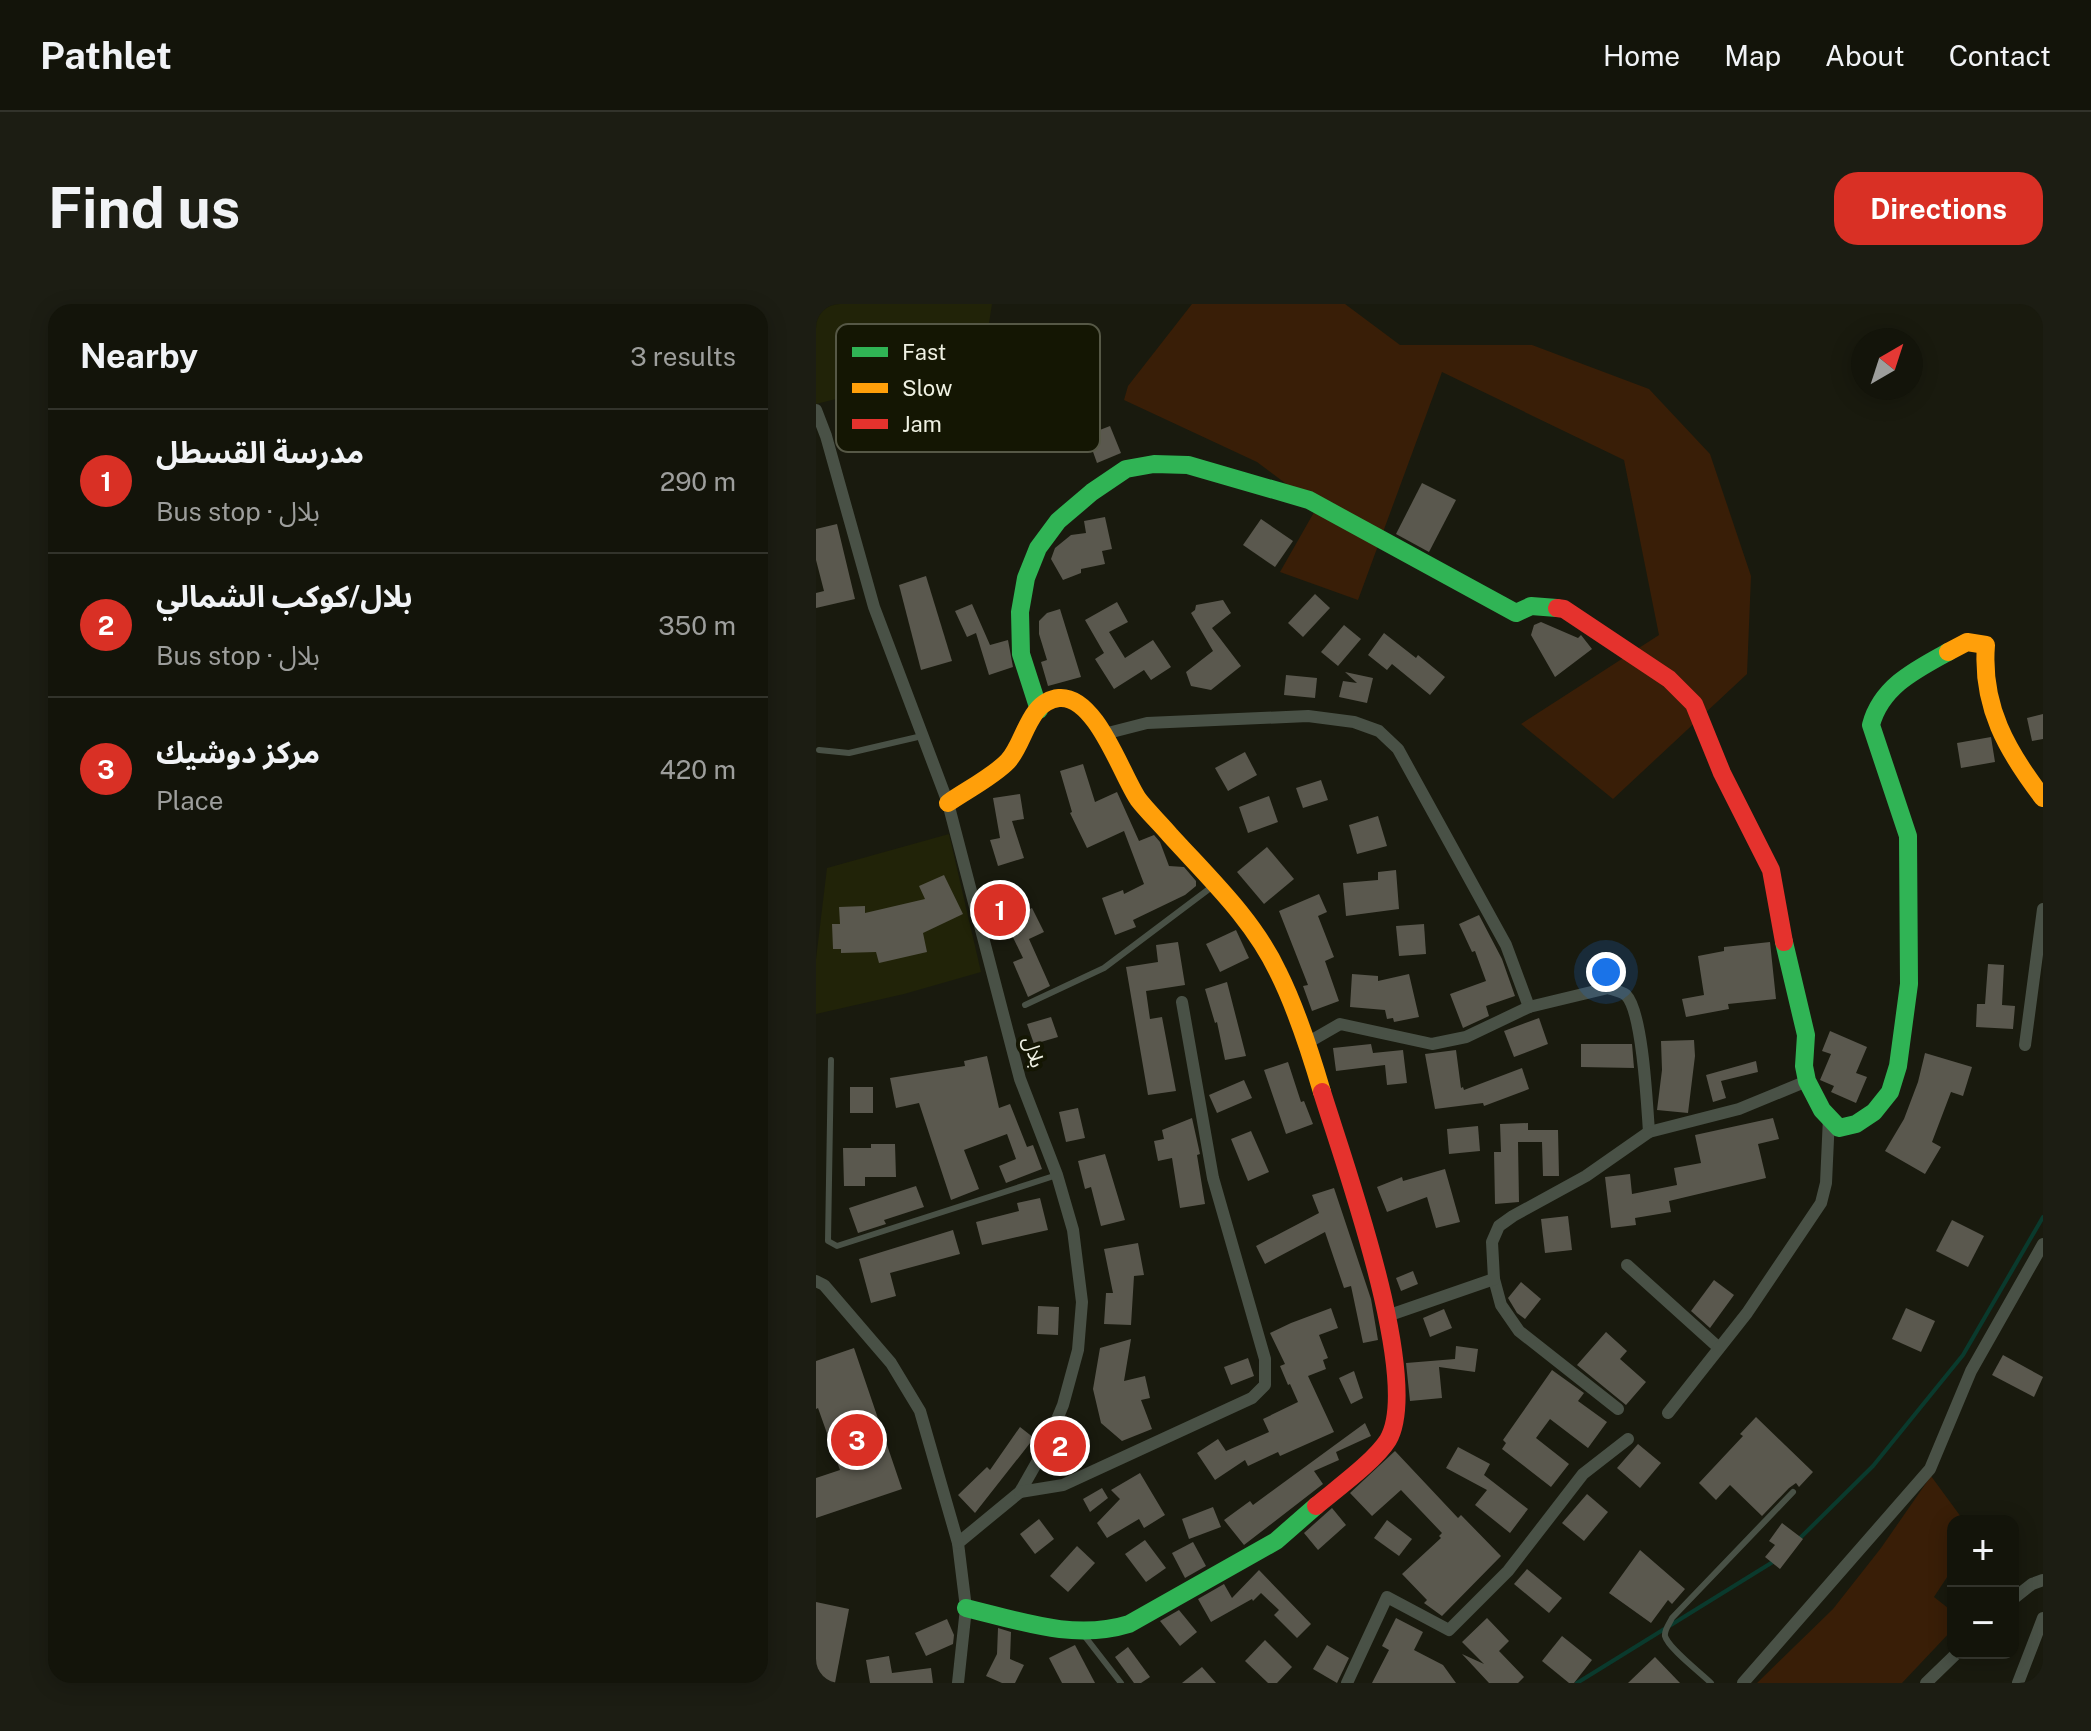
<!DOCTYPE html>
<meta charset="utf-8">
<style>
:root{--surface:#13140a;--page:#1c1d13;--text:#f1f3f6;--muted:#9d9e9c;--line:#32332b;--accent:#d93025}
body{margin:0;font-family:"Public Sans","Noto Sans Arabic",sans-serif;background:var(--page);color:var(--text)}
.controls{position:absolute;right:24px;bottom:24px;display:grid;overflow:hidden;border-radius:16px;box-shadow:0 4px 20px #0003}
.controls button{width:72px;height:72px;display:grid;place-items:center;padding:0;border:0;border-bottom:2px solid var(--line);background:var(--surface);color:var(--text);font:40px sans-serif}
.compass{position:absolute;left:1035px;top:24px;width:72px;height:72px;border-radius:50%;background:var(--surface);box-shadow:0 4px 20px #0003;rotate:39deg}
.you{position:absolute;left:790px;top:668px;width:28px;height:28px;margin:-20px;border:6px solid #fff;border-radius:50%;background:#1a73e8;box-shadow:0 0 0 12px #1a73e833}
.badge{display:grid;place-items:center;width:52px;height:52px;border-radius:50%;background:var(--accent);color:#fff;font-size:26px;font-weight:700}
.pin{position:absolute;translate:-50% -50%;border:4px solid #fff;box-shadow:0 2px 8px #0006}
.list{margin:0;padding:0;list-style:none}
h2{display:flex;justify-content:space-between;align-items:center;height:104px;margin:0;padding:0 32px;font-size:34px}
h2 small{font-size:26px;font-weight:400;color:var(--muted)}
.list li{display:grid;grid-template-columns:52px 1fr auto;gap:24px;align-items:center;box-sizing:border-box;height:144px;padding:0 32px;border-top:2px solid var(--line)}
.list b{display:block;font-size:30px;white-space:nowrap}
.list p{margin:0;font-size:26px;white-space:nowrap;color:var(--muted)}
.list em{font-size:26px;font-style:normal;color:var(--muted)}
.map{position:relative;flex:none;width:1227px;height:1379px;overflow:hidden;border-radius:24px}
header{display:flex;align-items:center;gap:48px;box-sizing:border-box;height:112px;padding:0 40px;background:var(--surface);border-bottom:2px solid var(--line)}
header strong{font-size:38px}
nav{display:flex;gap:44px;margin-inline-start:auto;font-size:28px}
.intro{display:flex;align-items:center;justify-content:space-between;box-sizing:border-box;height:192px;padding:0 48px}
h1{margin:0;font-size:56px}
.button{padding:20px 36px;border-radius:24px;background:var(--accent);color:#fff;font-size:28px;font-weight:700}
main{display:flex;gap:48px;padding:0 48px}
aside{flex:1;background:var(--surface);border-radius:24px;box-shadow:0 4px 20px #0003}
.map>svg:first-child{display:block}
.built{fill:#212308}
.green{fill:#391e07}
.lines{fill:none;stroke-linecap:round;stroke-linejoin:round}
.stream{stroke:#0a3a2d;stroke-width:4}
.building{fill:#5a584e}
.lane{stroke:#495146;stroke-width:6}
.street{stroke:#495146;stroke-width:12}
.fast{stroke:#30b455;stroke-width:18}
.slow{stroke:#ff9f0a;stroke-width:18}
.jam{stroke:#e5322d;stroke-width:18}
.labels{text-anchor:middle;dominant-baseline:central;stroke-width:8;stroke-linejoin:round;paint-order:stroke}
.street-label{font-size:20px;fill:#eff1e3;stroke:#141603}
.key{fill:#141603;stroke:#565846;stroke-width:2}
.key-label{font-size:22px;fill:#eff1e3}
</style>
<header>
<strong>Pathlet</strong>
<nav><a>Home</a><a>Map</a><a>About</a><a>Contact</a></nav>
</header>
<div class="intro"><h1>Find us</h1><a class="button">Directions</a></div>
<main>
<aside>
<h2>Nearby<small>3 results</small></h2>
<ul class="list">
<li><span class="badge">1</span><div><b>مدرسة القسطل</b><p>Bus stop · بلال</p></div><em>290 m</em></li>
<li><span class="badge">2</span><div><b>بلال/كوكب الشمالي</b><p>Bus stop · بلال</p></div><em>350 m</em></li>
<li><span class="badge">3</span><div><b>مركز دوشيك</b><p>Place</p></div><em>420 m</em></li>
</ul>
</aside>
<div class="map">
<svg width="1227" height="1379" viewBox="0 0 1227 1379">
<rect width="100%" height="100%" fill="#191a0e"/>
<!-- built -->
<g class="built">
<path d="M0 0H176L167 58 0 100Z"/>
<path d="M133 530 165 668 88 690 0 710V655L11 564Z"/>
</g>
<!-- green -->
<g class="green">
<path d="M376 0H529L584 41H716L833 85 894 150 935 272 931 370 797 495 705 420 843 331 808 156 626 68 542 296 464 268 501 203 441 158 308 96 312 82Z"/>
<path d="M1115 1172 1148 1217H1137V1264L1118 1293 1137 1308V1325L1086 1379H941L1017 1305 1065 1244Z"/>
</g>
<g class="lines">
<!-- stream -->
<g class="stream">
<path d="M981 1237 1057 1162 1147 1051 1227 913"/>
<path d="M761 1379 960 1256"/>
</g>
</g>
<!-- building -->
<g class="building">
<path d="M294 122 305 149 281 159 271 131Z"/>
<path d="M606 179 640 196 613 248 580 230Z"/>
<path d="M289 213 296 245 286 247 289 260 265 265V269L247 276 235 255 239 244 255 231 270 229 268 217Z"/>
<path d="M445 215 477 237 459 263 427 241Z"/>
<path d="M21 220 39 295 0 304V289L8 287 0 256V225Z"/>
<path d="M110 272 136 357 105 366 83 281Z"/>
<path d="M499 290 514 304 487 333 472 319Z"/>
<path d="M407 296 415 309 396 324 425 362 395 386 375 382 370 368 397 347 375 309 379 306 380 301Z"/>
<path d="M301 298 312 318 293 328 309 354 337 336 355 363 335 376 328 366 298 385 279 355 288 349 269 316Z"/>
<path d="M156 300 174 341 192 336 197 363 173 371 160 329 151 333 139 307Z"/>
<path d="M244 305 265 373 232 382 225 358 231 356 223 330V317L231 309Z"/>
<path d="M725 318 762 334 765 331 776 345 739 373 715 331 718 321Z"/>
<path d="M528 321 545 335 522 362 505 348Z"/>
<path d="M568 329 600 354 602 351 629 373 614 391 576 360 571 366 552 351Z"/>
<path d="M529 368 557 374 551 399 523 393 527 377 541 379Z"/>
<path d="M470 371 501 374 499 394 468 391Z"/>
<path d="M1227 410V435L1216 437 1211 414Z"/>
<path d="M1175 433 1179 458 1145 464 1141 439Z"/>
<path d="M429 448 441 471 412 487 399 464Z"/>
<path d="M267 460 279 498 301 488 323 537 338 531 344 538 353 562 368 563 380 577V582L369 591 317 616 320 623 299 631 286 594 307 586 308 590 328 580 308 527 271 544 254 509 256 508 244 467Z"/>
<path d="M505 476 512 496 487 504 480 484Z"/>
<path d="M204 490 208 515 196 517 208 554 182 562 174 536 184 534 177 494Z"/>
<path d="M453 492 462 518 432 529 423 503Z"/>
<path d="M562 512 571 542 541 550 533 521Z"/>
<path d="M451 543 478 575 448 600 421 568Z"/>
<path d="M580 566 583 605 530 612 527 579 562 576V568Z"/>
<path d="M128 571 147 610 107 629 111 648 63 659 60 648 25 649V645H17L16 620H24L23 603 49 602V609L109 595 103 582Z"/>
<path d="M503 590 511 608 502 612 518 653 509 657 523 697 496 707 487 682 492 681 463 607Z"/>
<path d="M216 604 228 628 213 635 234 682 212 693 197 658 207 654 189 617Z"/>
<path d="M663 611 686 655 699 692 670 702 673 712 647 724 634 690 670 677 659 647 656 648 643 620Z"/>
<path d="M608 620 610 650 583 652 580 622Z"/>
<path d="M420 626 433 654 404 668 390 640Z"/>
<path d="M362 638 369 681 330 687 334 715 346 713 360 787 332 791 310 663 342 658 340 641Z"/>
<path d="M954 638 960 695 912 700 913 705 870 713 866 695 888 691 882 652 908 647V643Z"/>
<path d="M1172 660 1188 661 1186 701 1199 702 1197 725 1160 723 1161 700H1169Z"/>
<path d="M536 670 562 672V677L593 670 603 713 578 718 577 714 571 715 569 706 534 703Z"/>
<path d="M411 678 430 752 409 756 401 718 399 719 389 685Z"/>
<path d="M235 713 242 733 218 740 211 720Z"/>
<path d="M723 714 732 740 698 753 688 727Z"/>
<path d="M1014 727 1051 743 1040 769 1051 773 1040 799 1015 788 1018 782 1004 776 1015 750 1006 747Z"/>
<path d="M878 736 879 752 872 809 841 806 846 766 845 737Z"/>
<path d="M555 740 557 749 587 746 591 779 571 781 569 761 520 767 517 744Z"/>
<path d="M765 740H816L818 764 765 763Z"/>
<path d="M640 746 645 784 647 783 648 786 706 764 713 785 668 802 667 799 619 805 609 750Z"/>
<path d="M1109 749 1156 763 1147 792 1135 788 1116 838 1125 843 1109 870 1069 847 1088 815 1102 778Z"/>
<path d="M171 752 183 804 194 800 211 843 217 841 226 865 190 879 183 862 200 855 191 830 148 846 163 885 135 896 103 799 80 804 74 774 149 762 148 757Z"/>
<path d="M940 757 942 768 905 777 910 794 897 798 890 771Z"/>
<path d="M472 758 485 798 488 797 497 820 470 830 448 766Z"/>
<path d="M428 776 436 794 401 809 393 791Z"/>
<rect x="34" y="783" width="23" height="26"/>
<path d="M262 804 269 834 250 838 243 808Z"/>
<path d="M376 814 384 850 381 851 389 900 364 904 356 854 342 857 338 837 348 835 346 826Z"/>
<path d="M957 814 963 835 942 840 950 874 853 897 855 908 819 914 820 921 795 924 789 873 814 870 816 890 861 881 858 864 885 859 879 831Z"/>
<path d="M712 819V826H742L743 872H727L726 838H702L703 898 679 900 678 848H685L684 820Z"/>
<path d="M662 822 664 847 633 850 631 825Z"/>
<path d="M435 827 453 868 432 877 415 835Z"/>
<path d="M55 840H79L80 873H49V882H28L27 844H55Z"/>
<path d="M289 850 309 916 285 922 275 883 269 885 262 857Z"/>
<path d="M629 865 644 918 620 924 611 893 571 908 561 883 586 873 587 877Z"/>
<path d="M100 882 108 903 68 916 70 920 42 929 33 904Z"/>
<path d="M518 884 555 995 562 1036 547 1039 535 982 528 984 509 928 449 960 440 942 503 909 496 891Z"/>
<path d="M224 894 232 926 166 941 160 918 203 907 201 899Z"/>
<path d="M752 912 756 946 729 949 725 915Z"/>
<path d="M1136 916 1168 932 1152 963 1120 947Z"/>
<path d="M137 926 144 950 74 969 80 992 55 999 43 955Z"/>
<path d="M322 939 328 971 318 972 315 1021 288 1020 290 989H297L288 945Z"/>
<path d="M597 967 602 980 585 987 580 974Z"/>
<path d="M898 976 918 991 894 1024 875 1007Z"/>
<path d="M705 978 725 995 709 1015 701 1009 692 994Z"/>
<path d="M222 1002 243 1003 242 1031 221 1030Z"/>
<path d="M515 1004 522 1024 503 1031 512 1054 507 1056 510 1065 492 1072 518 1128 464 1152 462 1148 432 1162 429 1156 399 1176 381 1149 402 1135 410 1147 453 1128 447 1115 482 1098 474 1080 472 1081 464 1062 469 1060 454 1029 475 1019Z"/>
<path d="M1090 1004 1119 1017 1105 1048 1076 1035Z"/>
<path d="M628 1005 636 1024 614 1033 607 1014Z"/>
<path d="M790 1028 811 1047 804 1055 830 1078 810 1101 761 1061Z"/>
<path d="M315 1035 308 1077 329 1072 334 1094 325 1096 336 1125 306 1137 285 1119 277 1085 284 1044Z"/>
<path d="M640 1042 662 1045 659 1068 623 1063 626 1094 594 1097 590 1059 639 1055Z"/>
<path d="M38 1044 86 1185 0 1214V1174L24 1166 2 1104 0 1105V1057Z"/>
<path d="M1187 1051 1227 1073 1218 1093 1176 1071Z"/>
<path d="M432 1054 438 1072 415 1081 408 1063Z"/>
<path d="M736 1066 768 1089 762 1097 791 1118 772 1144 734 1115 720 1134 753 1160 735 1183 686 1145 690 1139 687 1136Z"/>
<path d="M538 1067 547 1094 535 1100 523 1074Z"/>
<path d="M940 1113 997 1168 983 1183 980 1179 973 1184 946 1212 914 1181 900 1196 883 1179 927 1132 924 1130Z"/>
<path d="M549 1119 555 1132 520 1148 523 1156 498 1167 507 1180 428 1241 408 1216 434 1197 437 1201Z"/>
<path d="M204 1123 218 1134 159 1209 142 1191 171 1163 174 1166Z"/>
<path d="M822 1140 845 1159 824 1184 801 1164Z"/>
<path d="M642 1143 674 1160 668 1171 712 1205 694 1229 659 1201 671 1186 630 1164Z"/>
<path d="M579 1147 642 1214 645 1211 685 1252 626 1312 608 1299 611 1296 586 1270 625 1234 623 1232 626 1229 585 1186 556 1212 534 1189Z"/>
<path d="M324 1169 349 1211 328 1224 323 1215 291 1234 281 1219 304 1195 295 1186Z"/>
<path d="M286 1184 292 1194 274 1208 267 1195Z"/>
<path d="M771 1190 792 1208 768 1237 746 1219Z"/>
<path d="M397 1203 405 1223 373 1235 366 1215Z"/>
<path d="M516 1204 530 1221 502 1246 488 1229Z"/>
<path d="M223 1215 238 1235 219 1250 204 1230Z"/>
<path d="M571 1216 596 1235 583 1252 558 1234Z"/>
<path d="M966 1219 987 1235 964 1265 949 1253 959 1241 953 1237Z"/>
<path d="M329 1236 350 1264 330 1278 309 1250Z"/>
<path d="M377 1238 390 1262 369 1274 356 1249Z"/>
<path d="M261 1242 279 1259 252 1288 234 1272Z"/>
<path d="M824 1246 869 1285 856 1300 852 1296 835 1319 793 1289Z"/>
<path d="M711 1265 746 1294 733 1309 698 1280Z"/>
<path d="M443 1266 495 1320 481 1334 458 1311 463 1306 445 1289 437 1297 436 1295 395 1318 382 1295 408 1280 416 1294Z"/>
<path d="M0 1298 33 1305 19 1379H0Z"/>
<path d="M363 1306 381 1328 364 1342 344 1317Z"/>
<path d="M580 1314 607 1328 598 1346 627 1361 640 1379H556L573 1346 566 1342Z"/>
<path d="M671 1314 693 1337 683 1347 708 1373 702 1379H673L646 1350 668 1360 646 1338Z"/>
<path d="M131 1315 138 1331 137 1340 110 1352 99 1329Z"/>
<path d="M182 1324 195 1328 194 1355 208 1361 199 1379H186L170 1372 181 1350Z"/>
<path d="M746 1332 776 1356 758 1379H753L726 1357Z"/>
<path d="M449 1336 476 1363 461 1379H452L429 1357Z"/>
<path d="M259 1341 279 1379H246L233 1354Z"/>
<path d="M511 1341 533 1354 521 1379 497 1365Z"/>
<path d="M312 1343 334 1373 325 1379H318L299 1353Z"/>
<path d="M73 1352 76 1369 115 1364 117 1379H54L50 1356Z"/>
<path d="M839 1353 864 1379H812Z"/>
<path d="M386 1363 400 1379H366Z"/>
</g>
<g class="lines">
<!-- lane -->
<g class="lane">
<path d="M3 446 33 449 106 432"/>
<path d="M209 701 288 664 397 582"/>
<path d="M15 756 12 937 21 942 241 871"/>
<path d="M267 1330 305 1379"/>
<path d="M895 1379C885 1369 852 1344 849 1332 848 1326 854 1319 856 1314L977 1188"/>
</g>
<!-- street -->
<g class="street">
<path d="M0 106 10 132 58 303 132 499 204 775 241 871 257 926 266 998 262 1046 247 1101 229 1144 204 1188 142 1239 150 1304 142 1379"/>
<path d="M288 430 331 419 492 412 538 418 563 427 582 445 690 641 713 703"/>
<path d="M491 739 524 720 616 740 650 733 713 703 792 684C798 686 805 687 810 691 827 708 831 802 833 828"/>
<path d="M1209 741 1227 605"/>
<path d="M811 961 903 1044"/>
<path d="M678 975 685 1001 703 1027 802 1105"/>
<path d="M0 977 8 981 75 1059 104 1107 142 1239"/>
<path d="M571 1012 678 975 676 938 683 922 697 912 770 872 833 828 923 805 991 777"/>
<path d="M852 1109 931 1009 1005 899 1010 879 1013 813"/>
<path d="M204 1188 247 1181 436 1094 449 1081V1055L397 874 366 698"/>
<path d="M1197 1295 1216 1280 1227 1276"/>
<path d="M531 1379 571 1293 633 1326 692 1267 767 1170 812 1135"/>
<path d="M927 1379 1114 1165 1155 1067 1227 940"/>
<path d="M1110 1379 1141 1349"/>
<path d="M1202 1379 1227 1314"/>
</g>
<!-- fast -->
<g class="fast">
<path d="M223 406 205 350 204 308 210 274 222 244 242 217 276 188 310 165 338 160 372 161 493 196 700 309 715 302 741 304"/>
<path d="M968 638 990 731 988 762 991 777 1006 806 1023 824 1040 820 1058 808 1074 788 1082 762 1093 680 1092 532 1055 421C1065 383 1099 366 1132 348"/>
<path d="M150 1304C204 1317 258 1337 313 1320L460 1237 500 1202"/>
</g>
<!-- slow -->
<g class="slow">
<path d="M1132 348 1151 338 1170 341C1165 402 1191 447 1227 494"/>
<path d="M132 499C149 487 178 472 192 457 209 439 212 397 243 394 280 391 305 470 322 495 331 507 344 519 354 531 393 574 437 615 462 668 481 706 494 747 506 788"/>
</g>
<!-- jam -->
<g class="jam">
<path d="M741 304 748 305 853 375 878 400 906 469 955 566 968 638"/>
<path d="M500 1202C519 1186 559 1157 572 1136 607 1076 527 856 506 788"/>
</g>
</g>
<g class="labels">
<!-- street labels -->
<g class="street-label">
<text transform="translate(218 748) rotate(74)">بلال</text>
</g>
</g>
<!-- legend -->
<rect x="20" y="20" width="264" height="128" rx="12" class="key"/>
<rect x="36" y="43" width="36" height="10" fill="#30b455"/>
<rect x="36" y="79" width="36" height="10" fill="#ff9f0a"/>
<rect x="36" y="115" width="36" height="10" fill="#e5322d"/>
<g class="key-label">
<text x="86" y="56">Fast</text>
<text x="86" y="92">Slow</text>
<text x="86" y="128">Jam</text>
</g>
</svg>
<div class="controls">
<button>+</button>
<button>−</button>
</div>
<svg class="compass" viewBox="-18 -18 36 36"><path d="M0-13l5 13h-10z" fill="#e53935"/><path d="M0 13l5-13h-10z" fill="#9d9e9c"/></svg>
<div class="you"></div>
<div class="pin badge" style="left:184px;top:606px">1</div>
<div class="pin badge" style="left:244px;top:1142px">2</div>
<div class="pin badge" style="left:41px;top:1136px">3</div>
</div>
</main>
